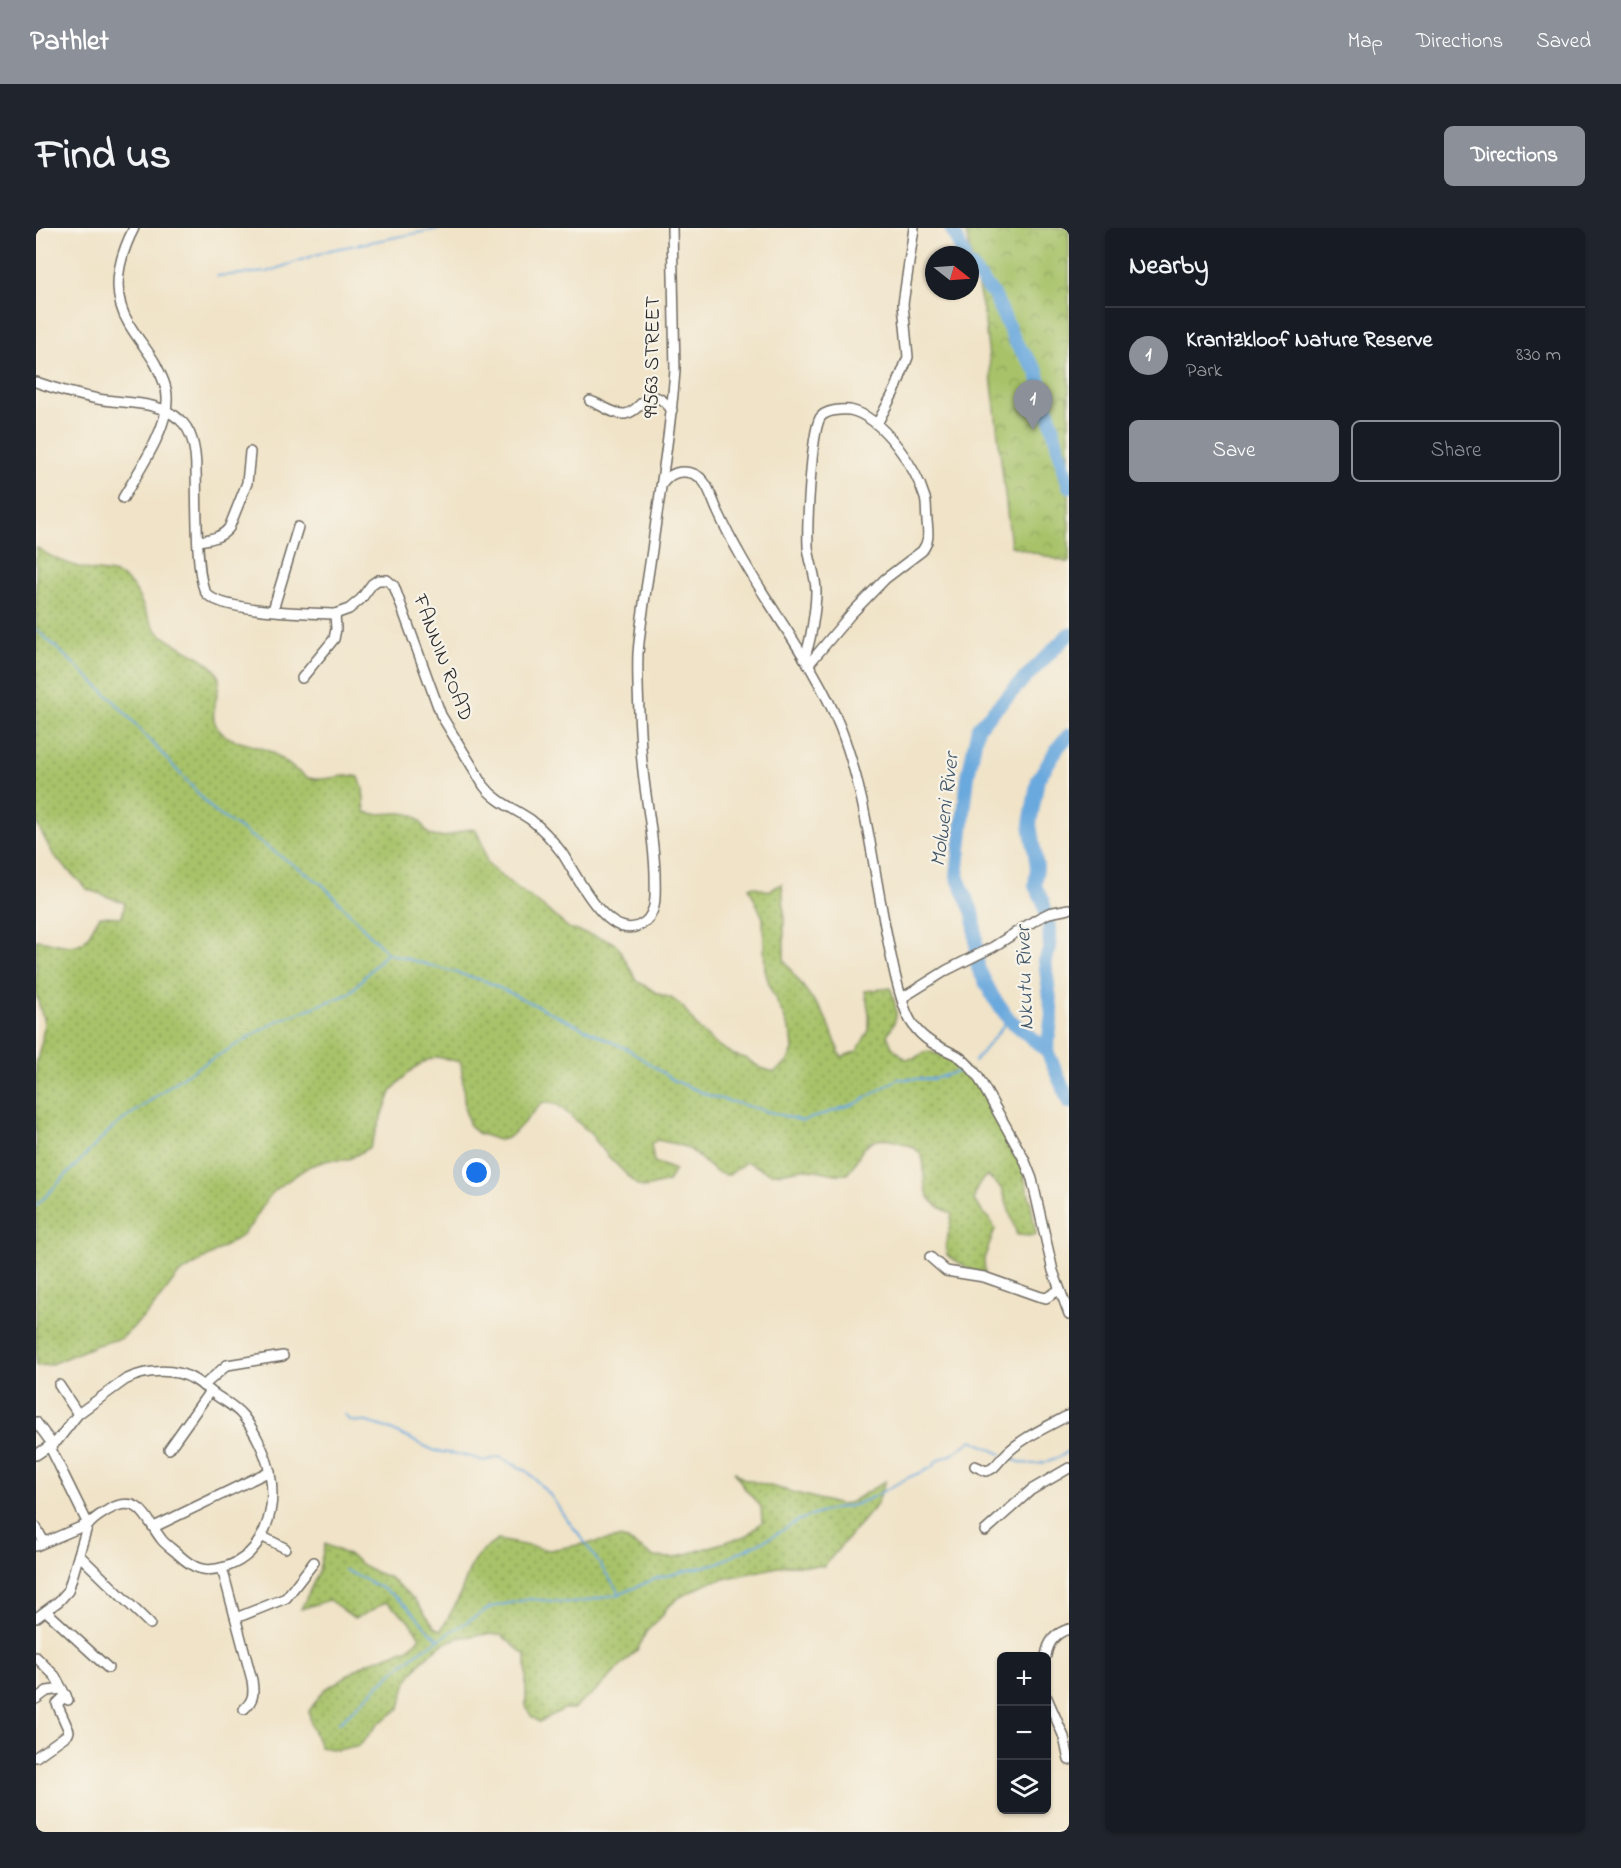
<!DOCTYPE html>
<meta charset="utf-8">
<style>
:root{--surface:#171b24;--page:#20242c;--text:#f1f3f6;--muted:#9ea1a6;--line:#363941;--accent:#8c9099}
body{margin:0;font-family:"Indie Flower",sans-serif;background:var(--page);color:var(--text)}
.controls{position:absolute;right:18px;bottom:18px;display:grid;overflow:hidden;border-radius:9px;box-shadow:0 2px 4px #0004}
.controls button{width:54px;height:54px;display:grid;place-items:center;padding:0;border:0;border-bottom:2px solid var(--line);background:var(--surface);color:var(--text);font:30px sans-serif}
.compass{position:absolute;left:889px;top:18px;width:54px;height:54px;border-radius:50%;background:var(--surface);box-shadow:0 2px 4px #0004;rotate:107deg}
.you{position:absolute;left:441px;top:945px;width:21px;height:21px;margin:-15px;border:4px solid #fff;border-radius:50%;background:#1a73e8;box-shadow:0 0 0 9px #1a73e833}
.badge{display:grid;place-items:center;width:39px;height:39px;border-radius:50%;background:var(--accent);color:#fff;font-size:20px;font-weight:700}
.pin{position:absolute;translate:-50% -50px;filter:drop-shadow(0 2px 3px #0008)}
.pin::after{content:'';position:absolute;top:32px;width:21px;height:18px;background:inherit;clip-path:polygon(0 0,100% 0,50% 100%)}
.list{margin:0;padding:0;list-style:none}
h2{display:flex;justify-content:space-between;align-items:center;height:78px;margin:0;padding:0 24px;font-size:26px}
h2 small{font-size:20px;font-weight:400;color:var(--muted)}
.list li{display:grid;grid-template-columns:39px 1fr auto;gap:18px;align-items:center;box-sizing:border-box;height:96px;padding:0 24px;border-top:2px solid var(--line)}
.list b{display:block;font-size:22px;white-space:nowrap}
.list p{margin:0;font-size:20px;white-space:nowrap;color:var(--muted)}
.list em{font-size:20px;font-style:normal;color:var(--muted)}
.actions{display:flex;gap:12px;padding:18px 24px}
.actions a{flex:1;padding:14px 0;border:2px solid var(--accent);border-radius:9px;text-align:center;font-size:21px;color:var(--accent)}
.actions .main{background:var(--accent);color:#fff}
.icon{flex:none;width:33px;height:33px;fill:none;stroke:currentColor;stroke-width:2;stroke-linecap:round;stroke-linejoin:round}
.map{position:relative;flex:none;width:1033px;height:1604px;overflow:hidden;border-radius:9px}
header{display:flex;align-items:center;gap:36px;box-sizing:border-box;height:84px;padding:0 30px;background:var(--accent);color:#fff}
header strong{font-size:28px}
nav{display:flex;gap:33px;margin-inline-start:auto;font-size:21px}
.intro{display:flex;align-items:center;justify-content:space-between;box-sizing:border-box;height:144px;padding:0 36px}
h1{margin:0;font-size:42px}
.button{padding:15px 27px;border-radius:9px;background:var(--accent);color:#fff;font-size:21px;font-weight:700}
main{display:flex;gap:36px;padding:0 36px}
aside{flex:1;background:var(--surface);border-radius:9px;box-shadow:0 2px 4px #0004}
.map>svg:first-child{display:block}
.grass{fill:url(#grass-dots);stroke:#69764a;stroke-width:1.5}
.park{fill:url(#park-crowns);stroke:#69764a;stroke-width:1.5}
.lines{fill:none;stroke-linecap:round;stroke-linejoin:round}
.stream{stroke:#6ba9dd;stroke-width:2}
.river{stroke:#6ba9dd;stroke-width:14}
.minor-casing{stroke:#706b62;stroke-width:12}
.minor{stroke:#fff;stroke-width:9}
.labels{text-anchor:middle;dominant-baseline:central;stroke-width:4.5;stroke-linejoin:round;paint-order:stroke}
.street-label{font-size:21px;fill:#2b2b2b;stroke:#f7f3e8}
.water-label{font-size:22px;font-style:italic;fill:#415769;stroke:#f7f3e8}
</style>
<header>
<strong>Pathlet</strong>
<nav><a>Map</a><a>Directions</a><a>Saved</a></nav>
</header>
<div class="intro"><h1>Find us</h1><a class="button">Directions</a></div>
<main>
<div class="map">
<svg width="1033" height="1604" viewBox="0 0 1033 1604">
<defs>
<pattern id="grass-dots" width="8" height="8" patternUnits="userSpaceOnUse" patternTransform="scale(1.5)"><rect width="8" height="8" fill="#a7c269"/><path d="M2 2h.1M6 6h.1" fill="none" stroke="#889e57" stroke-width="1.8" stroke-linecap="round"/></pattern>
<pattern id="park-crowns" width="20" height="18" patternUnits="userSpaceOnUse" patternTransform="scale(1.5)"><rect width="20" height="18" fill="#a7c269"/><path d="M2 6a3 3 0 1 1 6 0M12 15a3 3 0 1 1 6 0" fill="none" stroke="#889e57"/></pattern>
</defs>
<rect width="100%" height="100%" fill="#f7f3e8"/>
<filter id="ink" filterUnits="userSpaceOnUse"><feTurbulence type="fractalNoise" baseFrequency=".0167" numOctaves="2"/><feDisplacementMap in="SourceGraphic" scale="12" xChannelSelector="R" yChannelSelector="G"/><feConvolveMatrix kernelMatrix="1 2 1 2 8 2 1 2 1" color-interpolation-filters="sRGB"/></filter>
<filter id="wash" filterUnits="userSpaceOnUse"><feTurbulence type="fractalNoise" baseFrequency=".008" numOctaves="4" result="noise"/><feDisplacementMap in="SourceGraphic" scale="24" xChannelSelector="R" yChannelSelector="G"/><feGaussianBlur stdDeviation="1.35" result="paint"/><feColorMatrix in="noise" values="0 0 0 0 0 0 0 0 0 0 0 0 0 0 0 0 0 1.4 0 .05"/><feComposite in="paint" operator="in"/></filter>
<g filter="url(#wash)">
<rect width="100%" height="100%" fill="#f0e3c7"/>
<!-- grass -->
<g class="grass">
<path d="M0 319C16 331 35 337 54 342 66 344 80 343 89 351 106 364 108 390 123 405 138 418 169 428 180 443 191 460 166 486 185 504 198 516 220 516 235 524 246 530 265 548 273 550 289 555 307 544 323 549L327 561 329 584C344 590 360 581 376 587 391 594 386 609 404 609 418 610 424 598 440 602L447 618 451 635 461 645 505 677 534 701 572 712 581 717 601 753 623 766 635 770 647 779 662 800 679 816 698 827 709 830 725 840 738 844 751 835 757 822 756 810 748 789 734 760 729 742 727 690 713 660 718 658 731 663 746 656 748 680V731L756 744 787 785 796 804 805 829 821 823 833 802V785L829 763 855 760C860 781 865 788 851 807L856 819 870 831 878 830 892 823 918 832 934 843 985 936 995 975 1000 1006 996 1008 981 1007 966 961 952 948C941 954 940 961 938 972 944 983 955 989 959 1001L948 1031 949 1046 931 1040 911 1027 910 1018 916 986C908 982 898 977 893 969 879 942 904 923 859 913 850 911 840 910 832 916 824 922 819 938 811 946 797 948 784 941 769 941 758 941 747 946 736 945 726 944 720 936 710 934L693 947C675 947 667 930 653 921 645 916 630 914 621 912L615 916 618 934 639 942 632 954 609 960 601 957 571 927 553 904 522 877 507 874 477 906 469 911 462 912 442 905 434 898 429 882 425 834 401 829 391 832 374 843 356 862 334 919 312 932H293L274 938 241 960 232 970 215 997 204 1009 142 1047 114 1083 86 1110 61 1117 13 1137 0 1138V836L6 812 8 794 0 766V712C15 712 35 724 48 713 54 708 58 696 64 688L86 689 89 675 51 661 18 628 0 594Z"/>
<path d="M698 1243 708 1251 805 1277 815 1274 849 1253 841 1276 788 1338 751 1337 674 1354 644 1369 629 1382 627 1387 610 1404 602 1421 562 1461 537 1481H528L503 1494 495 1488 490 1478V1428L465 1407 451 1406 421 1410 404 1418 385 1434 371 1453 364 1480 343 1495 324 1517 302 1522 284 1519 275 1497 273 1483 288 1462 331 1435 373 1420 384 1409 374 1393 350 1374C339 1380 330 1387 318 1390L293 1372 265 1381 282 1345 289 1316 316 1329 332 1341 354 1350 378 1371 400 1400 405 1402C412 1390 420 1377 425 1364 436 1336 434 1329 462 1312L513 1322 583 1310 591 1312 618 1329 638 1330 712 1307 726 1294 725 1279 709 1261Z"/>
</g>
<!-- park -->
<path class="park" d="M929 0H1033V335L975 318 948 87Z"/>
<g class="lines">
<!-- stream -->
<g class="stream">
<path d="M181 48 231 44 294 22 407 0"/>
<path d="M0 401 79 474 179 584 286 656 351 725 449 753 595 823 637 852 674 868 767 893 821 875 862 851H898L930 841"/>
<path d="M938 834 973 791"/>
<path d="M1029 865 1033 863"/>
<path d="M0 978 75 901 152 845 241 793 313 766 350 725"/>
<path d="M308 1186 314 1193 331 1194 351 1200 399 1223 432 1228 448 1233 463 1229 491 1243 515 1268 528 1288 546 1310 584 1366"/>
<path d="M971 1229C992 1240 1015 1238 1033 1222"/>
<path d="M308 1342C328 1351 349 1360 366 1374 380 1385 388 1401 403 1411"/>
<path d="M303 1495 358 1443 381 1425 455 1379 494 1371 539 1375 584 1366 621 1350 682 1335 739 1307 763 1292 793 1282 818 1277 839 1268 871 1250 895 1240 902 1232 917 1226 936 1212 965 1226"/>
</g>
<!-- river -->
<g class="river">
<path d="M915 0 928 27"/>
<path d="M934 38 958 67 980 115 1001 143 1033 258"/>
<path d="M1033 406 991 448 942 499 932 548 921 648 938 688 942 740 957 769 973 791 1011 823 1033 874"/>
<path d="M1011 823 1016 786 1009 733 1014 720 1013 699 1007 673 999 658 1001 639 994 596 1002 551 1023 518 1033 507"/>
</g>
</g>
</g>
<g filter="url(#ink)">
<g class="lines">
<defs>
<g id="minor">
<path d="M0 154C20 161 41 167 62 171 89 176 122 172 144 192 157 203 160 226 160 243 161 266 159 349 170 365 184 384 274 385 299 386L313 381 325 371 336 356 342 352H351L358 358 405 487 448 558C460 574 479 581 495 592 507 601 517 613 526 625 540 646 570 711 602 698 610 695 616 687 618 678 620 668 619 656 619 646 618 604 607 562 605 520 603 489 601 456 602 425 605 390 611 356 616 322 624 262 635 202 639 142L636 0"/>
<path d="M554 173C565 176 577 187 589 186 607 184 610 151 636 182"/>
<path d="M841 196 860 160 872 129 867 76 878 0"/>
<path d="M626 256C632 249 638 243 649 244 672 245 674 269 683 286 689 299 695 311 702 323 734 382 779 436 804 499 829 563 836 632 849 698 855 728 860 758 871 786 878 802 890 813 906 820 911 823 917 825 922 828 930 833 935 840 941 847L988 931 996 951 1017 1043 1033 1086"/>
<path d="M87 270C102 244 133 200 131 169 131 157 124 145 119 135 111 121 101 110 93 96 74 65 82 31 98 0"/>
<path d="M163 313C174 311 185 310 193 300L211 255 214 224"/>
<path d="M237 382 262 299"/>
<path d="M768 430C775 416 780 378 780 363 780 347 773 333 772 318 771 296 775 207 784 190 789 182 806 181 814 182 847 189 880 240 889 270 891 277 890 285 891 293 892 304 894 313 886 323L849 351 815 386 772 437"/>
<path d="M266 450 298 411 300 401 299 386"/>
<path d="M866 770 911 742 957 719 1001 691 1013 685 1033 681"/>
<path d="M894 1029 910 1043 948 1049 1002 1068 1010 1070 1023 1062"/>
<path d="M23 1157 42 1186"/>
<path d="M167 1158 191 1137 247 1128"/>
<path d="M0 1194 17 1217"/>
<path d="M133 1221 174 1163"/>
<path d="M0 1227 21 1213 42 1186 89 1152C110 1141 139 1140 159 1152 167 1157 174 1163 181 1168 190 1174 200 1179 207 1188 219 1203 230 1226 234 1245 241 1282 228 1327 189 1339 169 1345 158 1341 143 1327 138 1322 131 1318 126 1312 110 1292 105 1264 72 1282 64 1287 56 1291 51 1299L32 1363 23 1373 0 1390"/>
<path d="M939 1238 950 1243C959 1241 961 1235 968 1228 985 1210 1011 1199 1033 1187"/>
<path d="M0 1299 8 1314"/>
<path d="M118 1299 234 1243"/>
<path d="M949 1303 995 1262 1033 1240"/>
<path d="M227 1309 249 1320"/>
<path d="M0 1318 52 1296 14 1219"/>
<path d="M43 1327 114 1396"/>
<path d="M186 1340 216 1452C218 1465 218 1472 208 1481"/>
<path d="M10 1383 72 1440"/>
<path d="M200 1390 250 1370 278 1334"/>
<path d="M1010 1428C1012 1414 1019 1405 1033 1401"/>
<path d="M0 1429 19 1448 32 1472"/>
<path d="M1011 1470 1028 1509 1033 1532"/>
<path d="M0 1471 11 1463 26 1461"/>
<path d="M0 1529 32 1506 33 1503 21 1476 30 1467"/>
</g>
</defs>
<!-- minor casing -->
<use href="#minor" class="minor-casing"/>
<!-- minor -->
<use href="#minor" class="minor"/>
</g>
</g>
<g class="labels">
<!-- street labels -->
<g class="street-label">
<text transform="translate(617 129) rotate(-89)">99563 STREET</text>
<text transform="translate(406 430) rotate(69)">FANNIN ROAD</text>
</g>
<!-- water labels -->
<g class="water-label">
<text transform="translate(910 582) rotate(-83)">Molweni River</text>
<text transform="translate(990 750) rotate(-92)">Nkutu River</text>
</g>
</g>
</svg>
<div class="controls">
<button>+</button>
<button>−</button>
<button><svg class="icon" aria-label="layers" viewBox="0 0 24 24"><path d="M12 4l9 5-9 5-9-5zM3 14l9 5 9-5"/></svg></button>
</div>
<svg class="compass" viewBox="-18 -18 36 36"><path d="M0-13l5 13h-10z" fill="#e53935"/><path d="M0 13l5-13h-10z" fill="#9ea1a6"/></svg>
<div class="you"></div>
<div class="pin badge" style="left:997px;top:202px">1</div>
</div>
<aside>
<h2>Nearby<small></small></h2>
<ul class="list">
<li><span class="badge">1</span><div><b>Krantzkloof Nature Reserve</b><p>Park</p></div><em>830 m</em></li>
</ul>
<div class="actions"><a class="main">Save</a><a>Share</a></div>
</aside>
</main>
